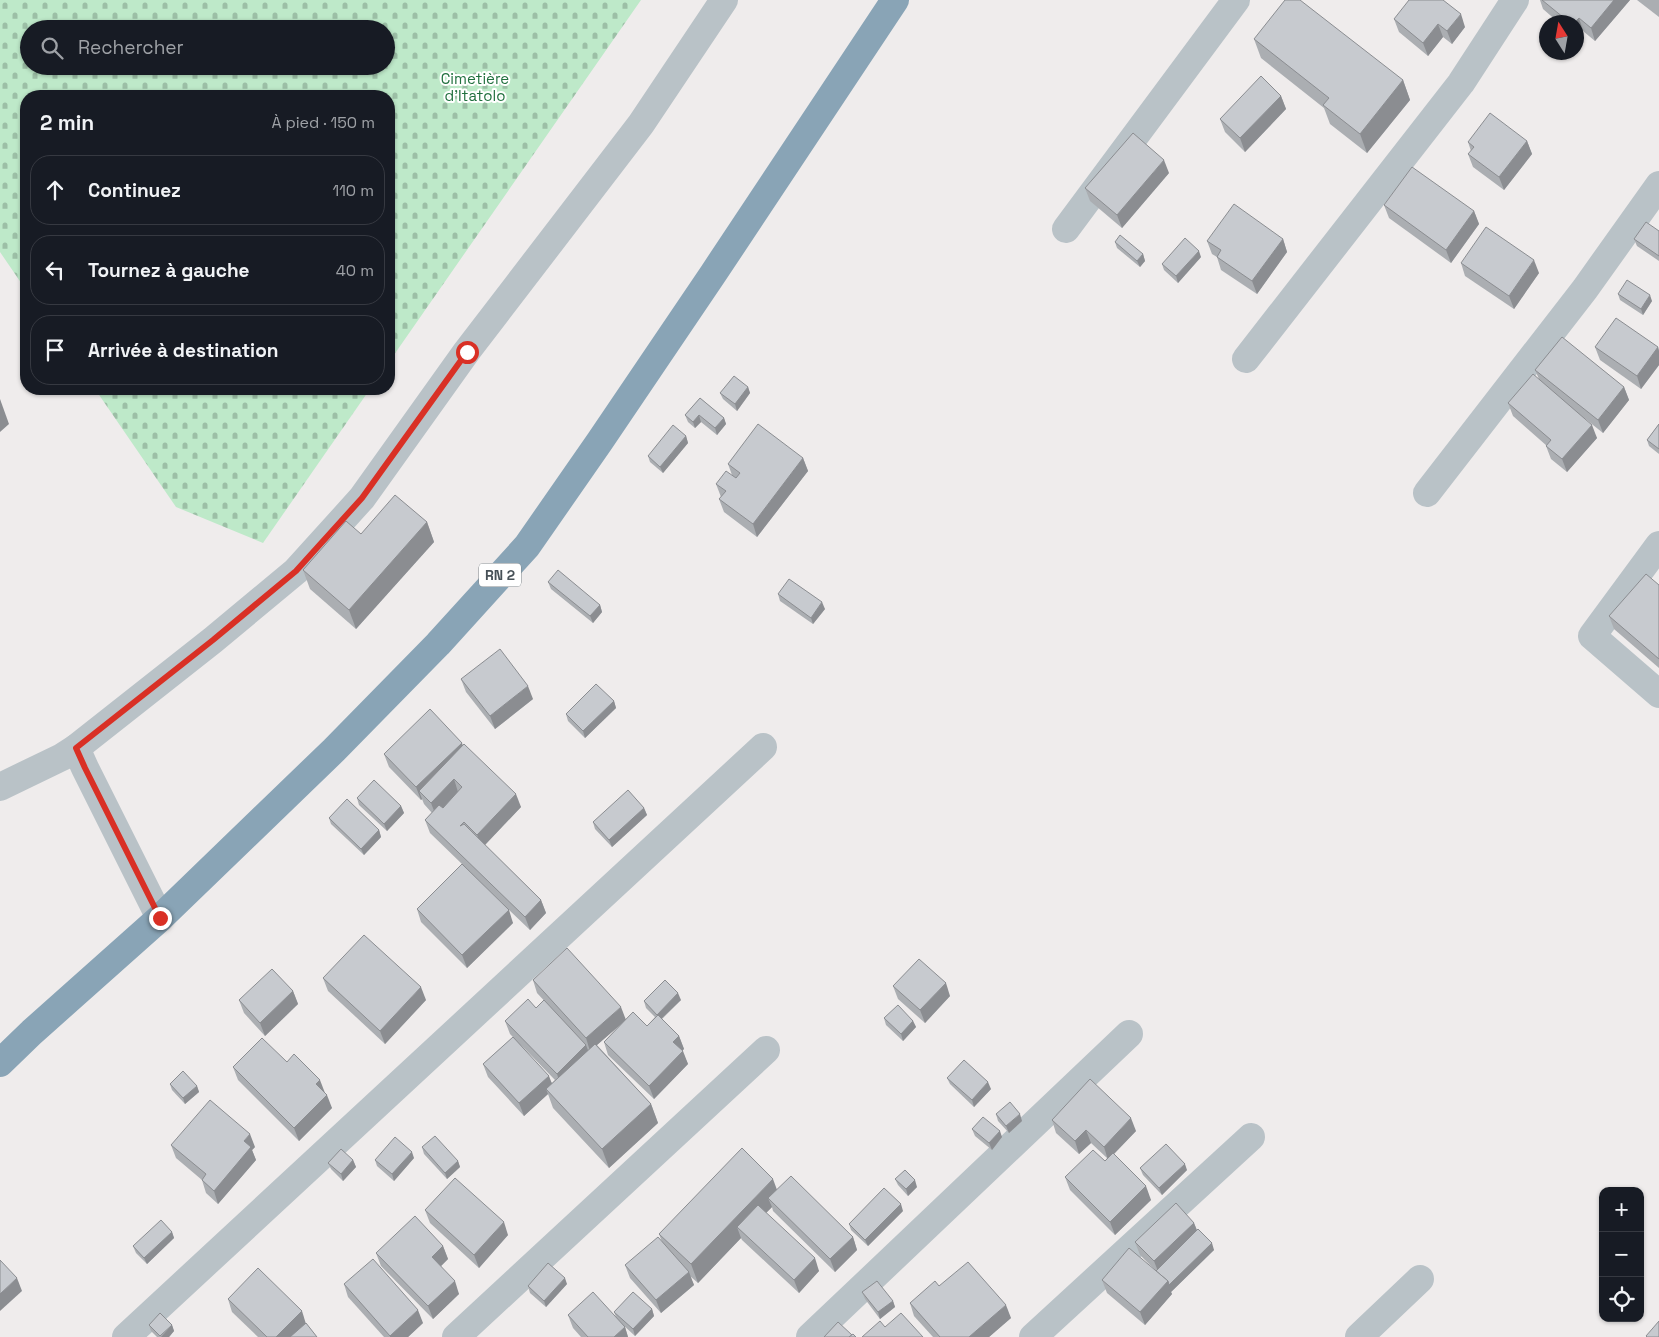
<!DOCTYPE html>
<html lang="fr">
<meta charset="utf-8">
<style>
:root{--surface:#171b24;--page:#20242c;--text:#f1f3f6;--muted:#9ea1a6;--line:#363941}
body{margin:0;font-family:"Space Grotesk",sans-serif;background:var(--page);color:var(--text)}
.controls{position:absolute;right:15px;bottom:15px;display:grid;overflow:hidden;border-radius:10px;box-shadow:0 1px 4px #0004}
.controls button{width:45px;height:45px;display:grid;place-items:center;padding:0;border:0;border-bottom:1px solid var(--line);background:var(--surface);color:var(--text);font:25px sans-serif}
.compass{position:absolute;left:1539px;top:15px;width:45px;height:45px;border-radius:50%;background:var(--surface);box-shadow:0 1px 4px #0004;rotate:349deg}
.stop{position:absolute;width:15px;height:15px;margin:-11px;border:4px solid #d93025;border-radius:50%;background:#fff}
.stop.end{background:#d93025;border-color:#fff;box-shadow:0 1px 5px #0008}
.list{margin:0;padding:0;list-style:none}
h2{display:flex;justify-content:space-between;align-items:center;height:65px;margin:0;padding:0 20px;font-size:21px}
h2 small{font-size:16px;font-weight:400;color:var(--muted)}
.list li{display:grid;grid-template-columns:32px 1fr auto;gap:15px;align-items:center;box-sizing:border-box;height:70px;margin:0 10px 10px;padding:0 10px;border:1px solid var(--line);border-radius:20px}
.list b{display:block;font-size:19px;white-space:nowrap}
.list em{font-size:16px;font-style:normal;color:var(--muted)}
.icon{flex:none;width:28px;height:28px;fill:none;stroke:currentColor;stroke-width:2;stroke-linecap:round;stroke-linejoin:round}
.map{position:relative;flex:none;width:1659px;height:1337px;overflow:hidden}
.search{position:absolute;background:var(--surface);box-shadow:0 1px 4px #0004;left:20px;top:20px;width:375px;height:55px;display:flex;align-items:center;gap:12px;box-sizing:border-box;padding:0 18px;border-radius:28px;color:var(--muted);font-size:19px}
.panel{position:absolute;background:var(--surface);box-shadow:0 1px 4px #0004;left:20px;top:90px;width:375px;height:305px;border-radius:20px}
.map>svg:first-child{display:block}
.cemetery{fill:url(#cemetery-stones);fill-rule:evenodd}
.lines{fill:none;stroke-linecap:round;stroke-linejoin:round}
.minor{stroke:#b9c2c7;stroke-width:28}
.highway{stroke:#89a4b6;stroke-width:28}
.wall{fill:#abaeb2;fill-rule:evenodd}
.shaded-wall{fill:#8b8d91}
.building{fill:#c7cacf;stroke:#8b8d91}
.route{stroke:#d93025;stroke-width:6}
.labels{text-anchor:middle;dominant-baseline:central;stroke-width:4;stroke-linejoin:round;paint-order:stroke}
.shield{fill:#fff;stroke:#7e8589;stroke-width:1}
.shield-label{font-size:14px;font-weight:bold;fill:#475157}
.park-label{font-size:15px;fill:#20703e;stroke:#fff}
</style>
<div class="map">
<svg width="1659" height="1337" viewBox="0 0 1659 1337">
<defs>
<pattern id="cemetery-stones" width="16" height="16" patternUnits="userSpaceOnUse" patternTransform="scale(1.25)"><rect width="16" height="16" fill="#bee9c9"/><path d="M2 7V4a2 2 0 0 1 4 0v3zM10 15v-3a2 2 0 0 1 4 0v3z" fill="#9cbfa6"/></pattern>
</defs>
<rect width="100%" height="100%" fill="#efecec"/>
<!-- cemetery -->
<g class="cemetery">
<path d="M0 0H641L389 362V96H26V290L0 252ZM29 29H386V66H29Z"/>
<path d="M95 389H370L263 543 176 507Z"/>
</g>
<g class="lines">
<!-- minor -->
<g class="minor">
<path d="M1066 229 1236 0"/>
<path d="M1246 359 1461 83 1515 0"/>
<path d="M1427 493 1585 289 1659 185"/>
<path d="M1659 545 1592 636 1659 694"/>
<path d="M76 748 213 640 296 571 362 498 467 351 641 124 724 0"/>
<path d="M0 787 62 757 76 748 85 768 160 918"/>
<path d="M126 1337 763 747"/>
<path d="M456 1337 766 1050"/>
<path d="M810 1337 1129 1034"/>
<path d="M1033 1337 1251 1137"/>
<path d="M1359 1337 1420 1279"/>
</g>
<!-- highway -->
<path class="highway" d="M0 1063 32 1032 160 918 334 750 438 644 527 546 600 441 713 274 895 0"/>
</g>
<!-- wall -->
<g class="wall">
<path d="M1540 0H1630L1595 41 1583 31 1577 38 1576 22H1558L1543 9Z"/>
<path d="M1637 0H1659V17Z"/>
<path d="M1394 19 1465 27 1452 44 1443 37 1428 56 1399 32Z"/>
<path d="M1254 39 1403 80 1410 100 1367 153 1330 124 1324 108 1261 58Z"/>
<path d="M1281 96 1286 109 1245 152 1225 132 1220 119Z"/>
<path d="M1527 141 1532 154 1504 190 1473 167 1468 154 1471 151 1468 142Z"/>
<path d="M1169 173 1122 228 1090 201 1085 188Z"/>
<path d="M1384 205 1474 211 1479 224 1451 263 1389 218Z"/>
<path d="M1659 231V261L1637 246 1634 239Z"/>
<path d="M1283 239 1287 252 1257 294 1221 270 1217 257 1212 254 1207 241Z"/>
<path d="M1115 242 1143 254 1145 261 1140 267 1117 248Z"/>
<path d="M1201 257 1178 283 1164 270 1162 264Z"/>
<path d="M1461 263 1539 273 1514 309 1465 276Z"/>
<path d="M1618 294 1652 301 1643 315 1620 300Z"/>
<path d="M1595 347H1658L1659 351V365L1641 389 1600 360Z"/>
<path d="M1535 370 1624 387 1629 400 1603 433 1583 417 1597 438 1567 472 1551 459 1546 446H1547L1513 416 1508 403 1539 379Z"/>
<path d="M748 387 750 393 737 411 723 399 720 393Z"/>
<path d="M700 398 724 418 726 424 717 435 701 422 695 428 688 422 685 415Z"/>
<path d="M1659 424V454L1649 446 1647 440Z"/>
<path d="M686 436 688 443 663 473 650 462 648 456Z"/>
<path d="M803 458 808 471 757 537 724 512 719 499 721 497 716 484 732 475 728 464Z"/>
<path d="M427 522 434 542 356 629 310 589 303 570 361 534Z"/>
<path d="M548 582 600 605 602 612 593 623 551 589Z"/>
<path d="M1659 585V668L1614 629 1609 616Z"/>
<path d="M778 594 825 609 813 624 780 601Z"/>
<path d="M461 679 533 699 495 729 466 692Z"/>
<path d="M614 701 616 708 585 738 568 721 566 714Z"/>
<path d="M463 745 521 807 485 845 541 900 546 913 530 930 484 886 513 923 467 968 421 922 417 909 462 864 430 833 425 820 432 813 424 804 422 799 421 800 389 767 384 754Z"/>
<path d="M357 798 401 806 404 813 387 831 359 805Z"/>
<path d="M644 808 647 815 612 847 595 829 593 822Z"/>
<path d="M329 818 379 830 381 837 364 855 331 824Z"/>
<path d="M323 978 426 1000 385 1044 328 991Z"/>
<path d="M533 980 625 1020 647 1026 655 1017 646 1008 644 1001 681 1000 662 1019 679 1036 684 1049 682 1051 688 1064 654 1099 608 1055 604 1042 623 1022 597 1045 651 1104 658 1123 609 1168 553 1108 548 1094 524 1116 488 1077 483 1064 513 1037 510 1034 505 1021 536 1008 550 1007 537 993ZM521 1045 555 1080 552 1083Z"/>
<path d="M893 986 950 996 925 1023 898 999Z"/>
<path d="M293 991 298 1004 265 1036 244 1013 239 1000Z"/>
<path d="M884 1018 913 1021 916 1027 903 1041 886 1025Z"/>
<path d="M287 1062 332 1108 299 1141 238 1080 233 1067Z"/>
<path d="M947 1078 991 1089 974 1107 950 1084Z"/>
<path d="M170 1084 197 1086 199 1092 185 1104 172 1090Z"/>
<path d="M996 1114 1022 1121 1009 1133 998 1121Z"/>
<path d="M1052 1120 1136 1131 1114 1154 1151 1200 1115 1235 1070 1190 1065 1177 1105 1161 1107 1158 1091 1143 1079 1154 1056 1133Z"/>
<path d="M972 1129 1002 1137 992 1150 975 1136Z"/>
<path d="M171 1145 255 1147 252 1150 256 1160 218 1204 206 1193 202 1180 176 1158Z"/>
<path d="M422 1147 458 1161 460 1167 447 1179 424 1154Z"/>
<path d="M414 1158 394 1181 377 1166 375 1160Z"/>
<path d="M353 1160 356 1167 343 1181 331 1169 328 1163Z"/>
<path d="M1140 1168 1187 1170 1162 1195 1143 1175Z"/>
<path d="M895 1179 917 1187 908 1196 898 1185Z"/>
<path d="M777 1190 853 1237 857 1250 835 1272 773 1211 772 1207 766 1213 819 1271 799 1293 742 1240 741 1238 698 1283 690 1276 694 1285 661 1313 630 1278 625 1265 662 1242 659 1234Z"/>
<path d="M425 1210 508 1235 479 1268 430 1223Z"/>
<path d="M903 1211 868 1246 851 1230 849 1224Z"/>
<path d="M1194 1223 1197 1230 1214 1250 1171 1292 1172 1294 1145 1325 1107 1293 1102 1280 1156 1271 1140 1255 1135 1242Z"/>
<path d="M172 1232 174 1238 147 1264 136 1253 133 1246Z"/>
<path d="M443 1246 448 1259 441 1266 459 1294 433 1319 381 1266 376 1253Z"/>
<path d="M344 1284 423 1323 408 1337H384L348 1297Z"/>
<path d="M567 1284 546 1307 530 1293 528 1286Z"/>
<path d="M939 1286 1011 1318 989 1337H933L914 1316 910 1303Z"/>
<path d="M862 1292 893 1301 895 1307 880 1319 865 1299Z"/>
<path d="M228 1299 306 1324 317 1337H258L232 1312Z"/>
<path d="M652 1309 654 1316 635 1336 621 1323 625 1327 628 1337H581L573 1328 568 1315 616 1317 614 1312Z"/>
<path d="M149 1325H172L174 1331 169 1337H157L151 1331Z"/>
</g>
<!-- shaded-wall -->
<g class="shaded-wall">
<path d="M1614 0H1630L1595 41 1591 28Z"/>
<path d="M1461 14 1465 27 1452 44 1447 31Z"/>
<path d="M1579 18 1583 31 1577 38 1576 22H1575Z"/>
<path d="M1438 24 1443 37 1428 56 1423 43Z"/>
<path d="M1403 80 1410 100 1367 153 1360 134Z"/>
<path d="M1281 96 1286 109 1245 152 1240 138Z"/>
<path d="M1527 141 1532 154 1504 190 1499 177Z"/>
<path d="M1164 160 1169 173 1122 228 1117 215Z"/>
<path d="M1474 211 1479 224 1451 263 1446 250Z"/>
<path d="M1283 239 1287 252 1257 294 1252 281Z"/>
<path d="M1199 251 1201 257 1178 283 1176 276Z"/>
<path d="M1143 254 1145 261 1140 267 1137 261Z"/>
<path d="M1534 260 1539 273 1514 309 1509 296Z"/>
<path d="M1650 295 1652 301 1643 315 1641 309Z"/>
<path d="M1658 347 1659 351V365L1641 389 1637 376Z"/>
<path d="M748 387 750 393 737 411 735 404Z"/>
<path d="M1624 387 1629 400 1603 433 1598 420Z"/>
<path d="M0 399 9 424 0 432Z"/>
<path d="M699 415 701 422 695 428 693 422Z"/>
<path d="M724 418 726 424 717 435 715 428Z"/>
<path d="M1592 425 1597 438 1567 472 1562 459Z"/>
<path d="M686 436 688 443 663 473 660 467Z"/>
<path d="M803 458 808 471 757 537 753 524Z"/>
<path d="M427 522 434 542 356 629 349 610Z"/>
<path d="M822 602 825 609 813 624 811 618Z"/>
<path d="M600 605 602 612 593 623 590 616Z"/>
<path d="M528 686 533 699 495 729 490 716Z"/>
<path d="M614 701 616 708 585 738 583 731Z"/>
<path d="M462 743 467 756 419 791 422 799 421 800 416 787Z"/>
<path d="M454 779 458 792 436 816 431 803Z"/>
<path d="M516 794 521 807 482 848 477 835Z"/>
<path d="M401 806 404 813 387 831 384 824Z"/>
<path d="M644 808 647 815 612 847 609 840Z"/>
<path d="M379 830 381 837 364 855 361 849Z"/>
<path d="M541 900 546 913 530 930 525 917Z"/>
<path d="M509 910 513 923 467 968 462 955Z"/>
<path d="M946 983 950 996 925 1023 920 1010Z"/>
<path d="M421 987 426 1000 385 1044 380 1031Z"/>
<path d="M293 991 298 1004 265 1036 260 1023Z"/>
<path d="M678 993 681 1000 659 1021 657 1015Z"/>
<path d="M621 1007 626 1020 590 1051 586 1038Z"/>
<path d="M913 1021 916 1027 903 1041 901 1034Z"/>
<path d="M679 1036 684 1049 677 1055 673 1042Z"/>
<path d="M586 1045 591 1058 561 1087 557 1074Z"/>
<path d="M683 1051 688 1064 654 1099 649 1086Z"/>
<path d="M549 1076 554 1089H546L548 1094 524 1116 519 1103Z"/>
<path d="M320 1080 325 1093 316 1084Z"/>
<path d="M988 1082 991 1089 974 1107 972 1100Z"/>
<path d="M197 1086 199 1092 185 1104 183 1098Z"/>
<path d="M327 1095 332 1108 299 1141 294 1128Z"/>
<path d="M651 1104 658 1123 609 1168 602 1149Z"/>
<path d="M1020 1114 1022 1121 1009 1133 1006 1126Z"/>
<path d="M1131 1118 1136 1131 1108 1160 1104 1147Z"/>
<path d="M1086 1130 1091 1143 1079 1154 1075 1141Z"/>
<path d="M1000 1131 1002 1137 992 1150 989 1143Z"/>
<path d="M250 1134 255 1147 252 1150 256 1160 218 1204 214 1191 244 1141Z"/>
<path d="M412 1152 414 1158 394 1181 392 1174Z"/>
<path d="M353 1160 356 1167 343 1181 341 1174Z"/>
<path d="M458 1161 460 1167 447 1179 445 1173Z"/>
<path d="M1185 1164 1187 1170 1162 1195 1159 1188Z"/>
<path d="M773 1179 780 1198H768L772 1207 745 1234 737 1227 741 1238 698 1283 691 1264Z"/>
<path d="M915 1180 917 1187 908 1196 906 1189Z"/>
<path d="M1146 1186 1151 1200 1115 1235 1110 1222Z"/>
<path d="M901 1204 903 1211 868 1246 865 1240Z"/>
<path d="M504 1222 508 1235 479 1268 474 1255Z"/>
<path d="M1194 1223 1199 1236 1159 1274 1154 1261Z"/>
<path d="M172 1232 174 1238 147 1264 144 1258Z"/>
<path d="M853 1237 857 1250 835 1272 830 1259Z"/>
<path d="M1212 1243 1214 1250 1171 1292 1172 1294 1145 1325 1140 1312 1168 1281Z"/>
<path d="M443 1246 448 1259 437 1270 432 1257Z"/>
<path d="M815 1258 819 1271 799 1293 794 1280Z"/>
<path d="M689 1272 694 1285 661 1313 656 1300Z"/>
<path d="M17 1278 22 1291 0 1311V1294Z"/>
<path d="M565 1278 567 1284 546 1307 544 1301Z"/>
<path d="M455 1281 459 1294 433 1319 428 1306Z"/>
<path d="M893 1301 895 1307 880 1319 878 1312Z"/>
<path d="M1006 1305 1011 1318 989 1337H969Z"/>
<path d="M652 1309 654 1316 635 1336 633 1329Z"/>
<path d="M418 1310 423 1323 408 1337H390V1336Z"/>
<path d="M302 1311 306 1324 293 1337H276Z"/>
<path d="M172 1325 174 1331 169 1337H161Z"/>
<path d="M625 1327 628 1337H614Z"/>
</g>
<!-- building -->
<g class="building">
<path d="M1285 0H1300L1403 80 1360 134 1323 105 1329 98 1254 39Z"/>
<path d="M1409 0H1443L1461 14 1447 31 1438 24 1423 43 1394 19Z"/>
<path d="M1542 0H1614L1591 28 1579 18 1575 22H1569Z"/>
<path d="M1261 76 1281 96 1240 138 1220 119Z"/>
<path d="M1490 113 1527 141 1499 177 1468 154 1474 147 1468 142Z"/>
<path d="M1133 133 1164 160 1117 215 1085 188Z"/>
<path d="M1412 167 1474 211 1446 250 1384 205Z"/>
<path d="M1234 204 1283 239 1252 281 1217 257 1221 250 1207 241Z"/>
<path d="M1646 222 1659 231V256L1634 239Z"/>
<path d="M1486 227 1534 260 1509 296 1461 263Z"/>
<path d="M1120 235 1143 254 1137 261 1115 242Z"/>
<path d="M1185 238 1199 251 1176 276 1162 264Z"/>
<path d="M1627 280 1650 295 1641 309 1618 294Z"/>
<path d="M1616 318 1658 347 1637 376 1595 347Z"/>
<path d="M1562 337 1624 387 1598 420 1535 370Z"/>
<path d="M1533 374 1592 425 1562 459 1546 446 1551 440 1508 403Z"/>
<path d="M734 376 748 387 735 404 720 393Z"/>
<path d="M700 398 724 418 715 428 699 415 693 422 685 415Z"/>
<path d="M758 424 803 458 753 524 719 499 726 491 716 484 726 471 736 478 740 473 728 464Z"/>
<path d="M1659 424V449L1647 440Z"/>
<path d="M673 425 686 436 660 467 648 456Z"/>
<path d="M395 495 427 522 349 610 303 570 346 521 361 534Z"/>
<path d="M558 570 600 605 590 616 548 582Z"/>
<path d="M1646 574 1659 585V659L1609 616Z"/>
<path d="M789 579 822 602 811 618 778 594Z"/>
<path d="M500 649 528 686 490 716 461 679Z"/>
<path d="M596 684 614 701 583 731 566 714Z"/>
<path d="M430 709 462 743 416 787 384 754Z"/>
<path d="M464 744 516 794 477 835 464 822 460 826 464 824 541 900 525 917 425 820 439 805 443 808 462 787 454 779 431 803 419 791Z"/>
<path d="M374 780 401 806 384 824 357 798Z"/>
<path d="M628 790 644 808 609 840 593 822Z"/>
<path d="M347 799 379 830 361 849 329 818Z"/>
<path d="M462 864 509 910 462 955 417 909Z"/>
<path d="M364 935 421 987 380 1031 323 978Z"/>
<path d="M567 948 621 1007 586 1038 533 980Z"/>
<path d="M919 959 946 983 920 1010 893 986Z"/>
<path d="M272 969 293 991 260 1023 239 1000Z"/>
<path d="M665 980 678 993 657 1015 644 1001Z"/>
<path d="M528 999 536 1008 544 1000 586 1045 557 1074 505 1021Z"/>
<path d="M898 1005 913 1021 901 1034 884 1018Z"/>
<path d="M633 1012 647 1026 658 1015 679 1036 673 1042 683 1051 649 1086 604 1042Z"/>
<path d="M513 1037 549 1076 519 1103 483 1064Z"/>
<path d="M262 1038 287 1062 294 1054 320 1080 316 1084 327 1095 294 1128 233 1067Z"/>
<path d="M595 1044 651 1104 602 1149 546 1089Z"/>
<path d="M964 1060 988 1082 972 1100 947 1078Z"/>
<path d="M183 1071 197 1086 183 1098 170 1084Z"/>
<path d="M1090 1079 1131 1118 1104 1147 1086 1130 1075 1141 1052 1120Z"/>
<path d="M210 1100 250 1134 244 1141 251 1147 214 1191 202 1180 206 1174 171 1145Z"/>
<path d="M1010 1102 1020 1114 1006 1126 996 1114Z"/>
<path d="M983 1117 1000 1131 989 1143 972 1129Z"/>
<path d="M435 1136 458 1161 445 1173 422 1147Z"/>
<path d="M395 1137 412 1152 392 1174 375 1160Z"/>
<path d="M1166 1144 1185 1164 1159 1188 1140 1168Z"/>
<path d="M742 1148 773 1179 691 1264 659 1234Z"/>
<path d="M341 1149 353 1160 341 1174 328 1163Z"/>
<path d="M1093 1150 1105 1161 1113 1153 1146 1186 1110 1222 1065 1177Z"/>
<path d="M905 1170 915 1180 906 1189 895 1179Z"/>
<path d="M791 1176 853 1237 830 1259 768 1198Z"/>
<path d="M455 1178 504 1222 474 1255 425 1210Z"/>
<path d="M884 1188 901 1204 865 1240 849 1224Z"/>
<path d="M1176 1203 1194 1223 1154 1261 1135 1242Z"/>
<path d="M758 1205 815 1258 794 1280 737 1227Z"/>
<path d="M415 1216 443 1246 432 1257 455 1281 428 1306 376 1253Z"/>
<path d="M161 1220 172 1232 144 1258 133 1246Z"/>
<path d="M1198 1229 1212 1243 1169 1285 1168 1281 1156 1271Z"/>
<path d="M658 1237 689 1272 656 1300 625 1265Z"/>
<path d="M1129 1248 1168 1281 1140 1312 1102 1280Z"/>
<path d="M373 1259 418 1310 390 1336 344 1284Z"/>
<path d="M0 1260 17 1278 0 1294Z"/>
<path d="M968 1262 1006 1305 969 1337H940L910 1303 935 1281 939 1286Z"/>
<path d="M548 1263 565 1278 544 1301 528 1286Z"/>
<path d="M258 1268 302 1311 276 1337H267L228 1299Z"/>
<path d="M877 1281 893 1301 878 1312 862 1292Z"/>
<path d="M593 1292 625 1327 614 1337H588L568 1315Z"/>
<path d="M633 1292 652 1309 633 1329 614 1312Z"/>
<path d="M160 1313 172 1325 160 1336 149 1325Z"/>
<path d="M901 1313 923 1337H862L880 1321 885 1327Z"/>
<path d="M1659 1321V1337H1647L1646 1336Z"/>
<path d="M838 1322 852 1335 849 1337H824Z"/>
<path d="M306 1323 317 1337H290Z"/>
<path d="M853 1334 856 1337H849Z"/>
</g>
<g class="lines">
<!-- route -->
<path class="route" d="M160 918 85 768 76 748 213 640 296 571 362 498 467 352"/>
</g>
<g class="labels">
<!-- shield labels -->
<rect class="shield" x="479" y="563.5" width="42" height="23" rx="4"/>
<g class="shield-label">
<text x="500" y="575">RN 2</text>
</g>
<!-- park labels -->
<g class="park-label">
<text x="475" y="78">Cimetière<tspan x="475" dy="17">d'Itatolo</tspan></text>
</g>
</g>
</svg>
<div class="controls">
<button>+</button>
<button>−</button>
<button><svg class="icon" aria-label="locate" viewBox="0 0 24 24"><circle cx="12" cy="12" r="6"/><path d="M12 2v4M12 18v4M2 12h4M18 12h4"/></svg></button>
</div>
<svg class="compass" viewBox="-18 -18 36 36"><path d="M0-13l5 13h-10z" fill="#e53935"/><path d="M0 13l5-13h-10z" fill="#9ea1a6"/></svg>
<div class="stop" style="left:467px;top:352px"></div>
<div class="stop end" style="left:160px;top:918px"></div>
<div class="search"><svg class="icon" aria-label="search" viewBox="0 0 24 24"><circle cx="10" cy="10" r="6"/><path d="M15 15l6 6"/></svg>Rechercher</div>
<section class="panel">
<h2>2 min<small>À pied · 150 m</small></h2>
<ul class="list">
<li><svg class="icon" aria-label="ahead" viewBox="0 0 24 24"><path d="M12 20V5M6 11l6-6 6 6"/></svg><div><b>Continuez</b></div><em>110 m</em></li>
<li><svg class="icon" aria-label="left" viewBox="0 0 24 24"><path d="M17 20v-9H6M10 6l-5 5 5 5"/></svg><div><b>Tournez à gauche</b></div><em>40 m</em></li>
<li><svg class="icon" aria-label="arrive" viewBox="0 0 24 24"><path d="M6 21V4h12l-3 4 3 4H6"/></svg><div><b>Arrivée à destination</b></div></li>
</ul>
</section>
</div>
